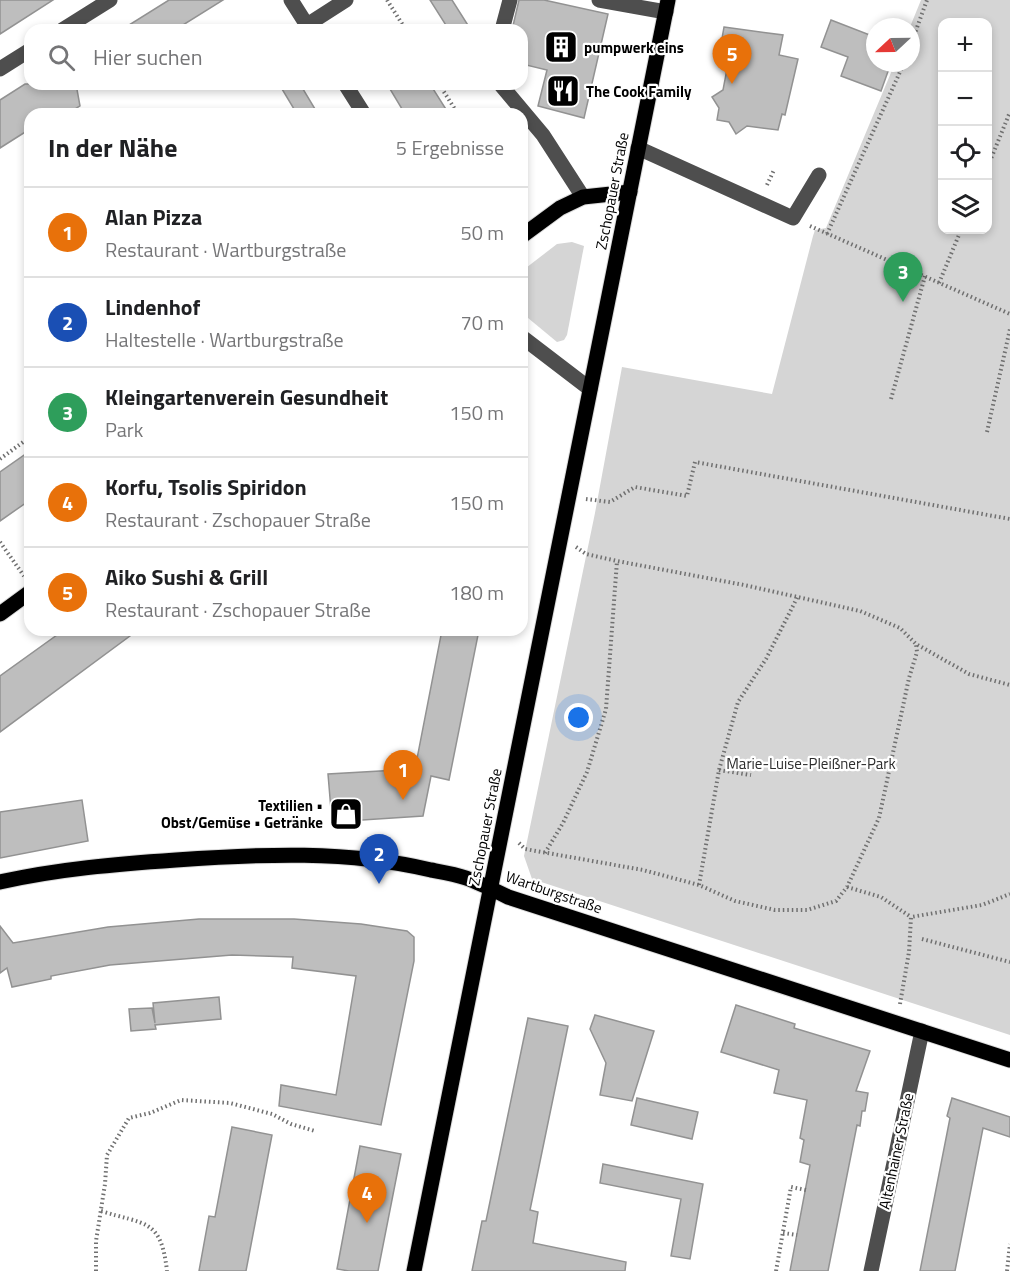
<!DOCTYPE html>
<html lang="de">
<meta charset="utf-8">
<style>
:root{--surface:#fff;--page:#f2f2f2;--text:#202124;--muted:#757577;--line:#e0e0e0;--accent:#000}
body{margin:0;font-family:"Titillium Web",sans-serif;background:var(--page);color:var(--text)}
.controls{position:absolute;right:18px;top:18px;display:grid;overflow:hidden;border-radius:12px;box-shadow:0 3px 9px #0003}
.controls button{width:54px;height:54px;display:grid;place-items:center;padding:0;border:0;border-bottom:2px solid var(--line);background:var(--surface);color:var(--text);font:30px sans-serif}
.compass{position:absolute;left:866px;top:18px;width:54px;height:54px;border-radius:50%;background:var(--surface);box-shadow:0 3px 9px #0003;rotate:248deg}
.you{position:absolute;left:579px;top:718px;width:21px;height:21px;margin:-15px;border:4px solid #fff;border-radius:50%;background:#1a73e8;box-shadow:0 0 0 9px #1a73e833}
.badge{display:grid;place-items:center;width:39px;height:39px;border-radius:50%;background:var(--accent);color:#fff;font-size:20px;font-weight:700}
.pin{position:absolute;translate:-50% -50px;filter:drop-shadow(0 2px 3px #0008)}
.pin::after{content:'';position:absolute;top:32px;width:21px;height:18px;background:inherit;clip-path:polygon(0 0,100% 0,50% 100%)}
.list{margin:0;padding:0;list-style:none}
h2{display:flex;justify-content:space-between;align-items:center;height:78px;margin:0;padding:0 24px;font-size:26px}
h2 small{font-size:20px;font-weight:400;color:var(--muted)}
.list li{display:grid;grid-template-columns:39px 1fr auto;gap:18px;align-items:center;box-sizing:border-box;height:90px;padding:0 24px;border-top:2px solid var(--line)}
.list b{display:block;font-size:22px;white-space:nowrap}
.list p{margin:0;font-size:20px;white-space:nowrap;color:var(--muted)}
.list em{font-size:20px;font-style:normal;color:var(--muted)}
.icon{flex:none;width:33px;height:33px;fill:none;stroke:currentColor;stroke-width:2;stroke-linecap:round;stroke-linejoin:round}
.map{position:relative;flex:none;width:1010px;height:1271px;overflow:hidden}
.search{position:absolute;background:var(--surface);box-shadow:0 3px 9px #0003;left:24px;top:24px;width:504px;height:66px;display:flex;align-items:center;gap:15px;box-sizing:border-box;padding:0 21px;border-radius:18px;color:var(--muted);font-size:22px}
.panel{position:absolute;background:var(--surface);box-shadow:0 3px 9px #0003;left:24px;top:108px;width:504px;height:528px;border-radius:18px}
.map>svg:first-child{display:block}
.green{fill:#d5d5d5;fill-rule:evenodd}
.building{fill:#bebebe;stroke:#929292;stroke-width:1.5}
.lines{fill:none;stroke-linecap:round;stroke-linejoin:round}
.major-casing{stroke:#dbdbdb;stroke-width:17}
.path{stroke:#707070;stroke-width:4;stroke-dasharray:1.5 3;stroke-linecap:butt}
.minor{stroke:#4e4e4e;stroke-width:15}
.major{stroke:#000;stroke-width:15}
.labels{text-anchor:middle;dominant-baseline:central;stroke-width:4.5;stroke-linejoin:round;paint-order:stroke}
.poi-label{font-size:15px;font-weight:bold;fill:#000;stroke:#fff;text-anchor:start}
.street-label{font-size:15px;fill:#000;stroke:#fff}
.park-label{font-size:15px;fill:#2c2c2c;stroke:#fff}
</style>
<div class="map">
<svg width="1010" height="1271" viewBox="0 0 1010 1271">
<rect width="100%" height="100%" fill="#fff"/>
<!-- green -->
<g class="green">
<path d="M921 0H1010V1035L532 879 524 856 595 513 622 367 772 394 813 236 815 230 826 228 895 63H911L910 27ZM988 22V230H942V22Z"/>
<path d="M572 242 584 246 567 335 564 340 557 342 522 313V271L557 244Z"/>
</g>
<!-- building -->
<g class="building">
<path d="M0 0H53L0 34Z"/>
<path d="M169 0H223L175 30H121Z"/>
<path d="M430 0H452L471 30H449Z"/>
<path d="M519 0H544L608 14 584 118 538 106 547 70 522 64V30H512Z"/>
<path d="M831 20 875 37V63H891L881 91 841 76 848 57 821 47Z"/>
<path d="M724 27 783 35 779 55 798 59 785 115 782 114 778 130 747 126 736 134 729 122 717 120 719 108 712 97 723 90 728 64 718 61Z"/>
<path d="M25 84H76L80 106 67 114H30V129L0 148V100Z"/>
<path d="M279 84H300L318 114H297Z"/>
<path d="M387 84H430L449 114H405Z"/>
<path d="M30 451V500L0 521V472Z"/>
<path d="M64 630H138L0 732V676Z"/>
<path d="M442 630H479L449 780 431 776 423 816 332 822 328 774 415 769Z"/>
<path d="M82 800 88 841 0 858V812Z"/>
<path d="M199 919H294L361 924 407 931 414 937V961L381 1125 279 1106 281 1085 336 1095 356 976 292 968 293 957 232 955 110 965 51 976V979L12 987 7 968 0 973V926L13 943 108 927Z"/>
<path d="M219 997 221 1019 155 1025 156 1029 131 1031 129 1009 152 1008 155 1023 153 1003Z"/>
<path d="M736 1005 795 1024 794 1028 870 1051 856 1091 868 1093 865 1111H862L860 1126 857 1125 828 1271H790L810 1165 800 1162 804 1140 800 1138 807 1100 774 1093 779 1070 721 1052Z"/>
<path d="M595 1015 654 1031 632 1101 600 1095 606 1063 590 1029Z"/>
<path d="M528 1018 568 1026 530 1210 538 1212 533 1243 626 1262 625 1271H472L482 1221H486Z"/>
<path d="M637 1098 698 1112 692 1139 631 1125Z"/>
<path d="M952 1098 1010 1117V1137L983 1128 955 1271H920L950 1118 947 1116Z"/>
<path d="M232 1127 272 1135 246 1271H199L209 1216 215 1217Z"/>
<path d="M360 1146 401 1154 378 1271H349L337 1269Z"/>
<path d="M603 1164 703 1184 690 1259 671 1256 681 1199 600 1183Z"/>
</g>
<g class="lines">
<defs>
<g id="major">
<path d="M522 236 560 208 583 197 630 192"/>
<path d="M0 614 30 592"/>
<path d="M0 882C58 869 117 864 176 860 262 854 347 850 431 870 442 872 455 874 466 878 480 883 494 890 508 897L1010 1060"/>
<path d="M414 1271 668 0"/>
</g>
</defs>
<!-- major casing -->
<use href="#major" class="major-casing"/>
<!-- path -->
<g class="path">
<path d="M387 0 406 30"/>
<path d="M911 44 927 0"/>
<path d="M439 84 458 114"/>
<path d="M988 166 1010 112"/>
<path d="M767 185 774 170"/>
<path d="M810 226 1010 314"/>
<path d="M827 234 904 63"/>
<path d="M939 283 961 230"/>
<path d="M891 399 925 276"/>
<path d="M987 432 1010 329"/>
<path d="M0 459 30 437"/>
<path d="M586 499 610 502 635 487 687 496 695 462 1010 519"/>
<path d="M0 542 24 576"/>
<path d="M576 547 586 554 617 561 744 585 860 611 900 628 916 644 969 674 1010 685"/>
<path d="M719 770 751 775"/>
<path d="M519 843 525 849 643 870 699 885 735 901 775 910H807L836 901 847 887 879 818 909 678 917 652 916 644"/>
<path d="M545 853 563 823 587 772 606 709 617 561"/>
<path d="M699 885 719 770 738 702 766 659 798 596"/>
<path d="M847 887 881 897 911 917"/>
<path d="M922 939 1010 962"/>
<path d="M900 1004 909 952 911 917 982 905 1010 894"/>
<path d="M101 1211C145 1225 161 1218 167 1271"/>
<path d="M783 1233 797 1235"/>
<path d="M96 1271V1241L105 1184 107 1155 129 1118 150 1113 181 1100 230 1103 272 1114 291 1124 315 1131"/>
<path d="M776 1271 791 1187 806 1190"/>
<path d="M1007 1271 1010 1244"/>
</g>
<!-- minor -->
<g class="minor">
<path d="M291 0 310 30"/>
<path d="M599 0 666 12"/>
<path d="M307 25 346 0"/>
<path d="M62 30 110 0"/>
<path d="M502 30 510 0"/>
<path d="M0 69 30 50"/>
<path d="M345 84 364 114"/>
<path d="M500 84 543 135 583 197"/>
<path d="M638 148 793 218 819 175"/>
<path d="M522 337 590 389"/>
<path d="M871 1271 922 1031"/>
</g>
<!-- major -->
<use href="#major" class="major"/>
</g>
<!-- icons -->
<defs>
<symbol id="building-square" viewBox="-11 -11 22 22"><rect x="-9" y="-9" width="18" height="18" rx="4" fill="#000" stroke="#fff"/><path d="M-4-6H4V6H1V3H-1V6H-4ZM-2.5-4.3h1.7v1.8h-1.7ZM.8-4.3h1.7v1.8H.8ZM-2.5-1h1.7V.8h-1.7ZM.8-1h1.7V.8H.8Z" fill="#fff"/></symbol>
<symbol id="restaurant-square" viewBox="-11 -11 22 22"><rect x="-9" y="-9" width="18" height="18" rx="4" fill="#000" stroke="#fff"/><path d="M-5-6h1v4h1v-4h1v4h1v-4h1v5L-1.5 .5V6h-2V.5L-5-1ZM5-6V6H3V1.5H1.5Q1.5-4 5-6Z" fill="#fff"/></symbol>
<symbol id="shop-square" viewBox="-11 -11 22 22"><rect x="-9" y="-9" width="18" height="18" rx="4" fill="#000" stroke="#fff"/><path d="M-5-2.5h2.3a2.7 3.5 0 0 1 5.4 0H5L5.5 6h-11ZM-1.5-2.5h3a1.5 2.3 0 0 0-3 0Z" fill="#fff"/></symbol>
</defs>
<g fill-rule="evenodd">
<use href="#building-square" x="542" y="28" width="38" height="38"/>
<use href="#restaurant-square" x="544" y="72" width="38" height="38"/>
<use href="#shop-square" x="327" y="795" width="38" height="38"/>
</g>
<g class="labels">
<!-- poi labels -->
<g class="poi-label">
<text x="584" y="47">pumpwerk eins</text>
<text x="586" y="91">The Cook Family</text>
<text x="323" y="805" text-anchor="end">Textilien •<tspan x="323" dy="17">Obst/Gemüse • Getränke</tspan></text>
</g>
<!-- street labels -->
<g class="street-label">
<text transform="translate(612 191) rotate(-79)">Zschopauer Straße</text>
<text transform="translate(485 827) rotate(-79)">Zschopauer Straße</text>
<text transform="translate(554 892) rotate(19)">Wartburgstraße</text>
<text transform="translate(896 1151) rotate(-78)">Altenhainer Straße</text>
</g>
<!-- park labels -->
<g class="park-label">
<text x="811" y="763">Marie-Luise-Pleißner-Park</text>
</g>
</g>
</svg>
<div class="controls">
<button>+</button>
<button>−</button>
<button><svg class="icon" aria-label="locate" viewBox="0 0 24 24"><circle cx="12" cy="12" r="6"/><path d="M12 2v4M12 18v4M2 12h4M18 12h4"/></svg></button>
<button><svg class="icon" aria-label="layers" viewBox="0 0 24 24"><path d="M12 4l9 5-9 5-9-5zM3 14l9 5 9-5"/></svg></button>
</div>
<svg class="compass" viewBox="-18 -18 36 36"><path d="M0-13l5 13h-10z" fill="#e53935"/><path d="M0 13l5-13h-10z" fill="#757577"/></svg>
<div class="you"></div>
<div class="pin badge" style="left:403px;top:800px;background:#e8710a">1</div>
<div class="pin badge" style="left:379px;top:884px;background:#1a4fb4">2</div>
<div class="pin badge" style="left:903px;top:302px;background:#2e9e5b">3</div>
<div class="pin badge" style="left:367px;top:1223px;background:#e8710a">4</div>
<div class="pin badge" style="left:732px;top:84px;background:#e8710a">5</div>
<div class="search"><svg class="icon" aria-label="search" viewBox="0 0 24 24"><circle cx="10" cy="10" r="6"/><path d="M15 15l6 6"/></svg>Hier suchen</div>
<section class="panel">
<h2>In der Nähe<small>5 Ergebnisse</small></h2>
<ul class="list">
<li><span class="badge" style="background:#e8710a">1</span><div><b>Alan Pizza</b><p>Restaurant · Wartburgstraße</p></div><em>50 m</em></li>
<li><span class="badge" style="background:#1a4fb4">2</span><div><b>Lindenhof</b><p>Haltestelle · Wartburgstraße</p></div><em>70 m</em></li>
<li><span class="badge" style="background:#2e9e5b">3</span><div><b>Kleingartenverein Gesundheit</b><p>Park</p></div><em>150 m</em></li>
<li><span class="badge" style="background:#e8710a">4</span><div><b>Korfu, Tsolis Spiridon</b><p>Restaurant · Zschopauer Straße</p></div><em>150 m</em></li>
<li><span class="badge" style="background:#e8710a">5</span><div><b>Aiko Sushi &amp; Grill</b><p>Restaurant · Zschopauer Straße</p></div><em>180 m</em></li>
</ul>
</section>
</div>
